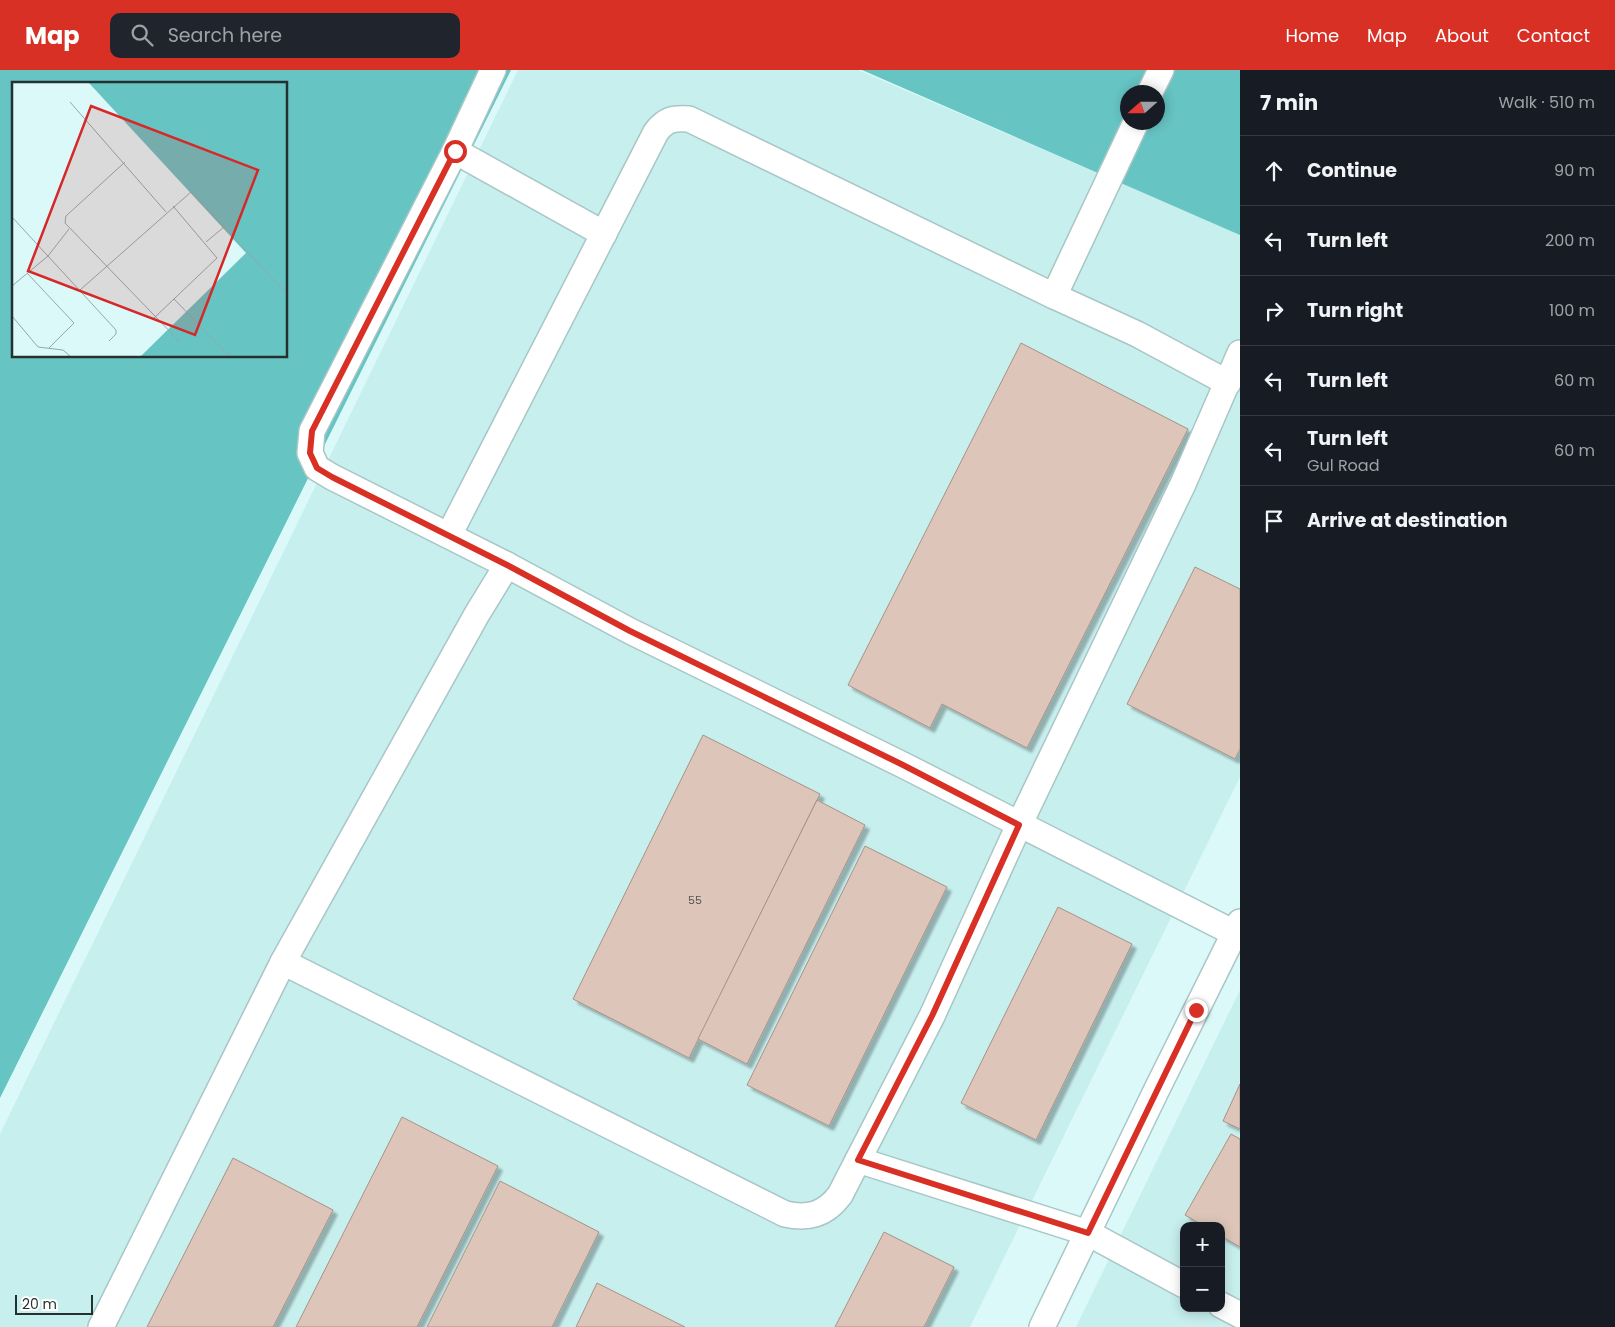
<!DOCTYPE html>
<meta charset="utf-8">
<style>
:root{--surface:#171b24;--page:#20242c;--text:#f1f3f6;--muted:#9ea1a6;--line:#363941;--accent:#d93025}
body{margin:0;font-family:Poppins,sans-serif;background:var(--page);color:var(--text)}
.controls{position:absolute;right:15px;bottom:15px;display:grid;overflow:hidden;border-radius:10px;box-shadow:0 2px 12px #0003}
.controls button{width:45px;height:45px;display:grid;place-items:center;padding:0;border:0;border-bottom:1px solid var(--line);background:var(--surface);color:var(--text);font:25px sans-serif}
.compass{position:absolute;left:1120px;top:15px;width:45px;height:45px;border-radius:50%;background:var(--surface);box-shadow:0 2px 12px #0003;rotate:249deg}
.scale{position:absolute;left:15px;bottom:12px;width:78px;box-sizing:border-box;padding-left:5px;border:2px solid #253030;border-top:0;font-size:14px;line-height:18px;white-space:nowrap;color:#253030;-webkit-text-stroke:4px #fff;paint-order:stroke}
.stop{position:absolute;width:15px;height:15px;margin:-11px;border:4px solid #d93025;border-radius:50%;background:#fff}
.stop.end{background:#d93025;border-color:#fff;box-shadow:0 1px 5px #0008}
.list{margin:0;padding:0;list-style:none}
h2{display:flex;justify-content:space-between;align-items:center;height:65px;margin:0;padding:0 20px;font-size:21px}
h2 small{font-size:16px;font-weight:400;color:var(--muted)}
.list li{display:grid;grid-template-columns:32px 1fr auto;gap:15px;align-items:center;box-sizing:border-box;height:70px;padding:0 20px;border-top:1px solid var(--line)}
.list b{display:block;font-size:19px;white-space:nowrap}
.list p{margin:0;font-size:16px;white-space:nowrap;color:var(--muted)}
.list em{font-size:16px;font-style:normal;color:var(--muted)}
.icon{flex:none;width:28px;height:28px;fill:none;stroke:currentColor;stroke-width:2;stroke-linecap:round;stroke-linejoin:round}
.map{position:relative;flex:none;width:1240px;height:1257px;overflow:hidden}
header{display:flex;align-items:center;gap:30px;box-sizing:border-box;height:70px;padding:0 25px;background:var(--accent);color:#fff}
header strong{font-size:24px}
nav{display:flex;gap:28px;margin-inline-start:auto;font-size:18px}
.search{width:350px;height:45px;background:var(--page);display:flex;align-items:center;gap:12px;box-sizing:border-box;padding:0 18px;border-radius:10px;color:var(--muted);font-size:19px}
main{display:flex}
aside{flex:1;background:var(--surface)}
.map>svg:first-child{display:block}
.built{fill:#c7efee;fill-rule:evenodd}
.water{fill:#66c4c3;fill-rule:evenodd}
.building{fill:#ddc6b9;stroke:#a89285;filter:url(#shadow)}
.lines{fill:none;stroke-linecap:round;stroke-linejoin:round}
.minor-casing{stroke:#a9c6c6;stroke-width:28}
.minor{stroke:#fff;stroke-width:25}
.route{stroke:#d93025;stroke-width:6}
.labels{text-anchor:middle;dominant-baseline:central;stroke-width:4.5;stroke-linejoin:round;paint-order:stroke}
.number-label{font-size:11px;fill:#535652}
.inset-road{fill:none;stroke:#92a9a9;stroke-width:1}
.view{fill:#d62828;fill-opacity:0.15;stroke:#d62828;stroke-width:2.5}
.inset-edge{fill:none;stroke:#253030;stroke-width:2.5}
</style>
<header>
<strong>Map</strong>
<div class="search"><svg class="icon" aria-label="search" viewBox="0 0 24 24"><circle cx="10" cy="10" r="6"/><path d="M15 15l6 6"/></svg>Search here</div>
<nav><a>Home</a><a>Map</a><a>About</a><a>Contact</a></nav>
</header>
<main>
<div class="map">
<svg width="1240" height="1257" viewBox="0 0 1240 1257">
<defs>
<filter id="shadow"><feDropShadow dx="4.5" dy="4.5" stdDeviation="1" flood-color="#0004"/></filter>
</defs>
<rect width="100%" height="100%" fill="#dbf9f9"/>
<!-- built -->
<g class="built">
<path d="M518 0H858L1240 164V707L970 1257H0V1064Z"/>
<path d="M1240 920V1257H1076ZM1184 1156H1221V1238H1184Z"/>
</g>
<!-- water -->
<g class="water">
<path d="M0 0H511L0 1028ZM14 14H286V286H14Z"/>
<path d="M862 0H1240V165ZM1128 22H1158V52H1128Z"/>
</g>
<!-- building -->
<g class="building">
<path d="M1021 273 1188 359 1027 678 942 634 930 658 848 615Z"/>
<path d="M1195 497 1240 519V679L1235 689 1127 634Z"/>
<path d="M703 665 820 724 689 988 573 929Z"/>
<path d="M817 730 865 755 747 994 698 969Z"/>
<path d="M865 776 947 817 829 1056 747 1015Z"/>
<path d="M1058 837 1132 874 1036 1070 961 1033Z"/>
<path d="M1240 1014V1059L1223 1051Z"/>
<path d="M402 1047 498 1096 417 1257H296Z"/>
<path d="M1231 1064 1240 1069V1177L1221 1166V1156H1204L1185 1145Z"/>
<path d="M233 1088 333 1140 273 1257H147Z"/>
<path d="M500 1111 599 1162 552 1257H427Z"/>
<path d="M884 1162 954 1197 924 1257H835Z"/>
<path d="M597 1213 685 1257H576Z"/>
</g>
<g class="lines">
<defs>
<g id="minor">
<path d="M493 0 455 81 312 361 310 383 317 398 332 407 507 495 630 561 903 695 1234 863"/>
<path d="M1150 22 1161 0"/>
<path d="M455 81 604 164"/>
<path d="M1054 226 1136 52"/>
<path d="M449 465 656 62C666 49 673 48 689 49L1054 226 1137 264 1228 313"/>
<path d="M283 892 785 1144C808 1149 825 1145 840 1125L932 946 1019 755 1183 414 1240 283"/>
<path d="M858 1090 1088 1163 1184 1215"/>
<path d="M1221 1235 1240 1245"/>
<path d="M101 1257 283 892 477 544 507 495"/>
<path d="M1042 1257 1157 1019 1240 852"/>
</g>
</defs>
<!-- minor casing -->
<use href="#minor" class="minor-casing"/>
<!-- minor -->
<use href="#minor" class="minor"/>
</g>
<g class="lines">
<!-- route -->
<path class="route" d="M455 81 312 361 310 383 317 398 332 407 507 495 630 561 903 695 1019 755 932 946 858 1090 1088 1163 1196 940"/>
</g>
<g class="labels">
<!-- number labels -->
<g class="number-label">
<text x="695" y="830">55</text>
</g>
</g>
<!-- overview -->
<g transform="translate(12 12)">
<rect width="275" height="275" fill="#dbf9f9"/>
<path d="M77 1H275V274H129L234 171Z" fill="#66c4c3"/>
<path class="inset-road" d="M58 20 154 130M113 80 54 134 53 141 168 260M0 135 104 248V252L97 259M194 160 212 145M15 191 62 241 37 266M0 204 36 174 57 147M68 208 179 110 275 212M162 217 217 274M0 234 26 265 51 268 58 274M142 236 205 176 161 124"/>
<path class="view" d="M79 24 246 88 183 253 16 189Z"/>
<rect width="275" height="275" class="inset-edge"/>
</g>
</svg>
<div class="controls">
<button>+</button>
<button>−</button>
</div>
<svg class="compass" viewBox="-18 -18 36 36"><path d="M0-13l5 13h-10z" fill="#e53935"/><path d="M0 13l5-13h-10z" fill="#9ea1a6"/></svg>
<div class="scale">20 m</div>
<div class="stop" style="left:455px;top:81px"></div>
<div class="stop end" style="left:1196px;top:940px"></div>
</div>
<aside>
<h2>7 min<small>Walk · 510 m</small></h2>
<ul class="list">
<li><svg class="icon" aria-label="ahead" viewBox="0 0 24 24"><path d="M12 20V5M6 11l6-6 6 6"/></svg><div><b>Continue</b></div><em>90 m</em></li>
<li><svg class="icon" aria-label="left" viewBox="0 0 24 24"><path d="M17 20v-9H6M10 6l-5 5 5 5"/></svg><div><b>Turn left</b></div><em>200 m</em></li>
<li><svg class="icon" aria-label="right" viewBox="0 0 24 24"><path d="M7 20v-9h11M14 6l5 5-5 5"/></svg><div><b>Turn right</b></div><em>100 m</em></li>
<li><svg class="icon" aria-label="left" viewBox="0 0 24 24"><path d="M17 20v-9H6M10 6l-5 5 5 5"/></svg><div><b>Turn left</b></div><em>60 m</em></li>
<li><svg class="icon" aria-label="left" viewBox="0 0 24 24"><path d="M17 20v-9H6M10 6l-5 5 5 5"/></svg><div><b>Turn left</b><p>Gul Road</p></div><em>60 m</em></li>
<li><svg class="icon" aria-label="arrive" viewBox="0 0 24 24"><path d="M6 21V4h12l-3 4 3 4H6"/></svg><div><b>Arrive at destination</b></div></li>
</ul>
</aside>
</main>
